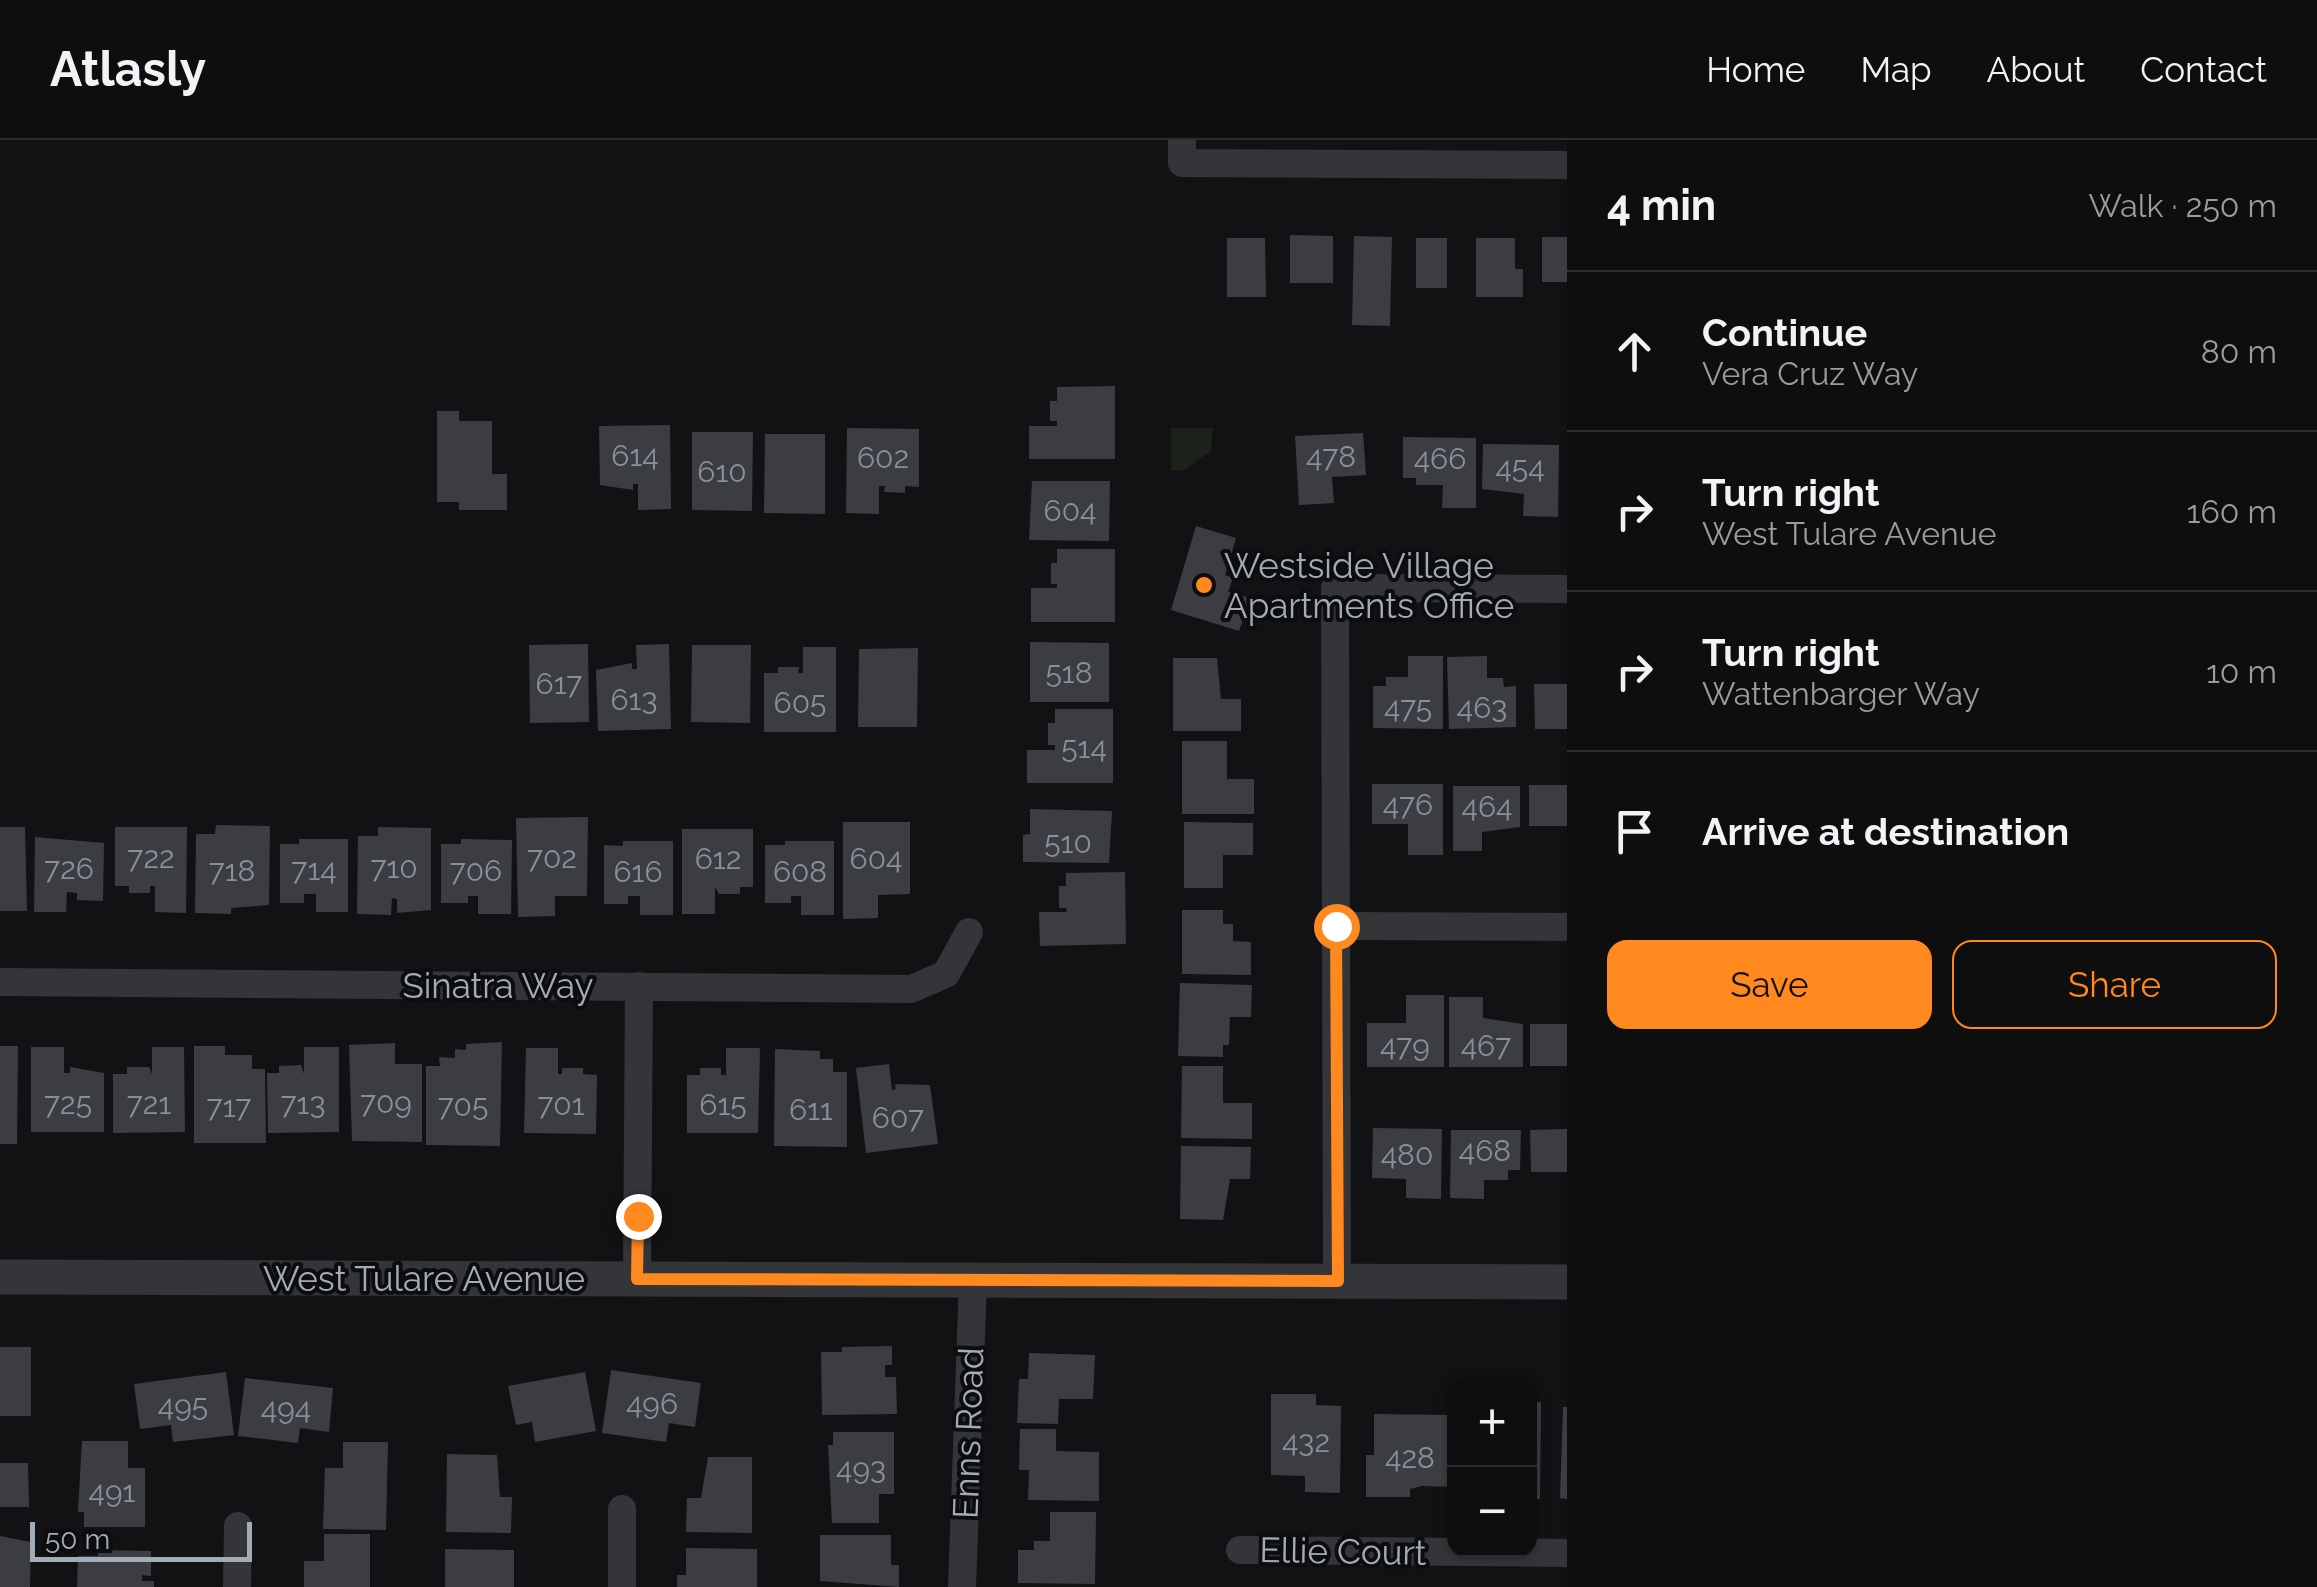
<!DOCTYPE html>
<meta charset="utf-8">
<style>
:root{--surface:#0e0e0f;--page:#1c1c1d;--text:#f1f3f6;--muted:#9b9c9e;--line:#2e2e2f;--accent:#ff881f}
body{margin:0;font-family:Raleway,sans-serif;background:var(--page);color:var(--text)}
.controls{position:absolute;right:30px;bottom:30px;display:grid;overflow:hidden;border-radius:20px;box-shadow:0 2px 8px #0004}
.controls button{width:90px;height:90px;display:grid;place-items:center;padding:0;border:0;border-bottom:2px solid var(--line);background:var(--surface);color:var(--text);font:50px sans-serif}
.scale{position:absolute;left:30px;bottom:25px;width:222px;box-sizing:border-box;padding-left:10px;border:5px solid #a2acb6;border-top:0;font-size:28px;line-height:35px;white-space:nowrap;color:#a2acb6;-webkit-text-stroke:8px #0d0d0f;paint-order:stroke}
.stop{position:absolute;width:30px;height:30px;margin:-22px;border:8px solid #ff881f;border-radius:50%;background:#fff}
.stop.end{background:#ff881f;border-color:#fff;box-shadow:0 2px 10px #0008}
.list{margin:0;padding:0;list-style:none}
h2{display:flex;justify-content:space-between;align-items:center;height:130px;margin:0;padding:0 40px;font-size:42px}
h2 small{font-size:32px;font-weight:400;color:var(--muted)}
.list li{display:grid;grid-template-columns:65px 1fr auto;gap:30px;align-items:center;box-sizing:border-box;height:160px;padding:0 40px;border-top:2px solid var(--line)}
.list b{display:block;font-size:38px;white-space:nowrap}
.list p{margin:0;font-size:32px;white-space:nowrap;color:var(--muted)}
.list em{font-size:32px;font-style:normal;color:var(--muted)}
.actions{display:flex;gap:20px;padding:30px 40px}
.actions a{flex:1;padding:22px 0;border:2px solid var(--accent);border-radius:20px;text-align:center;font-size:35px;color:var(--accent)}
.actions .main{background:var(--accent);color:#111}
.icon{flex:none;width:55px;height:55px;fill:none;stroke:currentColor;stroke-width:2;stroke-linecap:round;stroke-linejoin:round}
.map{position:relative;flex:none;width:1567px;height:1447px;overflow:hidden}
header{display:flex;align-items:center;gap:60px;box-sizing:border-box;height:140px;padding:0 50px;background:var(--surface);border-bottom:2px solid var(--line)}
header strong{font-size:48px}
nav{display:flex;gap:55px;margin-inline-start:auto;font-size:35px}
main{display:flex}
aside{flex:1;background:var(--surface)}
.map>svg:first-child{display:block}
.green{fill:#1a221a}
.building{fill:#3c3d42}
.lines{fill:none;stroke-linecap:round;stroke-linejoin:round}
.minor{stroke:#333539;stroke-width:28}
.tertiary{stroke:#333539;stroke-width:35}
.route{stroke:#ff881f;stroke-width:12}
.poi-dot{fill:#ff881f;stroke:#0d0d0f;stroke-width:4}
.labels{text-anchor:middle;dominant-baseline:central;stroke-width:8;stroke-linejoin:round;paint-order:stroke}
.number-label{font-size:30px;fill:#889099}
.poi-label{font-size:35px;fill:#a2acb6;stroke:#0d0d0f;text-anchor:start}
.street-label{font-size:35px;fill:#a2acb6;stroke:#0d0d0f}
</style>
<header>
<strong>Atlasly</strong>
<nav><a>Home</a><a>Map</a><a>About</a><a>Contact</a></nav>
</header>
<main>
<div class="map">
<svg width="1567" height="1447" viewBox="0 0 1567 1447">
<rect width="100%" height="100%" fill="#121214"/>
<!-- green -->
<path class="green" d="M1171 288H1213L1211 311 1184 330 1171 331Z"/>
<!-- building -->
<g class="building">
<path d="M1290 95 1333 96V143H1290Z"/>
<path d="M1354 96 1392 97 1390 186 1352 185Z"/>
<rect x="1542" y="97" width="25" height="45"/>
<path d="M1227 98H1265L1266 157H1227Z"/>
<rect x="1416" y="98" width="31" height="50"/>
<path d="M1476 98H1515V129H1523V157H1476Z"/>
<path d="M1115 246V319H1029V286H1057V281H1050V261H1057V247Z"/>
<path d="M437 271H459V281H492V334H507V370H459V362H437Z"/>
<path d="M670 285 671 369 638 370V344H633V350L600 345 599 286Z"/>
<path d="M847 288 919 289V347L905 346V353L884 352 885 346H879V374L846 373Z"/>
<path d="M692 292H753L752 371 692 370Z"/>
<path d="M1363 293 1366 335 1332 337 1334 363 1299 365 1295 296Z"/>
<path d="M765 294H825V374L764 373Z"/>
<path d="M1403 297 1476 298V368H1442L1443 345H1416V338H1403Z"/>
<path d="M1483 304 1559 305 1558 377 1523 376 1524 354 1482 349Z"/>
<path d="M1032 341H1110L1109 401 1029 400Z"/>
<path d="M1196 386 1236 398 1225 435 1233 438 1228 452 1251 458 1239 491 1171 470Z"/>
<path d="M1057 409H1115V482H1031V448H1057V444H1051V423H1057Z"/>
<path d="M1030 502 1109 503V562H1030Z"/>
<path d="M588 504 589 582 530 583 529 505Z"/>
<path d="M669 504 671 589 598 591 596 530 632 523V529H637L636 505Z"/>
<path d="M692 505H751L750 583 691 582Z"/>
<path d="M803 507H836V592H764V533H778V527H799L798 533H803Z"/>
<path d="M918 508 917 587H858L859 509Z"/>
<path d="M1408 516H1443V589L1373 588V546H1386V537H1408Z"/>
<path d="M1487 516V538H1503L1504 547 1516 546V587L1449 589 1447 517Z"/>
<path d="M1173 518H1217L1221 559H1241V591H1173Z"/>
<path d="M1534 544H1567V589H1535Z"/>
<path d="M1055 569H1113V643H1027V610H1055V605H1048V583H1055Z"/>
<path d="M1182 601H1227V639H1254V674H1182Z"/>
<path d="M1372 644H1443V715H1408V684H1372Z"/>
<rect x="1529" y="645" width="38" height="41"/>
<path d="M1453 646H1520V687L1482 692V711H1453Z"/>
<path d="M1030 669 1112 671 1109 723 1023 722V695L1030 694Z"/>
<path d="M588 677 587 756H555V776L518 777 516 678Z"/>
<path d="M843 682H910V754L878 755V778L843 779Z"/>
<path d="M1184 682 1253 683V715H1223V748H1184Z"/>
<path d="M216 685 270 686 269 765 231 768V774L195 773 196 694H215Z"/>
<path d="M0 687H25L27 771H0Z"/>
<path d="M115 687H187L186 773 155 772V746H150V753H129V746H115Z"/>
<path d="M378 687 431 688V770L397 773V759L392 758 391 775 357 774 358 696H378Z"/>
<path d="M682 689H753V747H740V754H719L715 747V774H682Z"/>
<path d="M35 697 104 703 103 761 77 760V753L67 752 66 772H34Z"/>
<path d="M299 699H348V772H316V754H304V763H280V704H299Z"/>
<path d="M461 699 512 700 511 774H478V756H468V763H441V704H461Z"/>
<path d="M623 701H673V775H640V756H628V764H604V705L623 706Z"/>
<path d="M785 701H834V775H801V756H791V763H765V705H785Z"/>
<path d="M1125 732 1126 804 1040 806 1039 772H1067L1066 768H1059V746H1066V733Z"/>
<path d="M1182 770H1223V784H1233V801L1251 802V835L1182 834Z"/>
<path d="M1180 843 1252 845 1251 877H1230L1229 905H1223V917L1178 916Z"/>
<path d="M1406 855H1444V927H1367V883H1406Z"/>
<path d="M1449 857H1483V878L1523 884V927H1449Z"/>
<rect x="1530" y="884" width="37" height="42"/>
<path d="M502 902 500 1006 426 1005V926H440L439 917 455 918V909L466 910V904Z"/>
<path d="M395 903V924H422V1002L352 1001 349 905Z"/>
<path d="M0 906H18L17 1004H0Z"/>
<path d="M194 906H225V915H252V929H265L266 1003H194Z"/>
<path d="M31 907H64V933H70V927L104 933V992H31Z"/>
<path d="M152 907H184L185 992 113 993V934H127V927H149L152 934Z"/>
<path d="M304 907H339V992L268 993 267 933H279V926L301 925 304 934Z"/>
<path d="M526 908H558V934H562V928H583V934L597 935 596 994 524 993Z"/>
<path d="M726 908H760L758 993H687V935H700V928H721V935H726Z"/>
<path d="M775 909 820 911V919H833V932H847V1007L774 1006Z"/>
<path d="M889 924 892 950 896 949 895 944 930 945 938 1004 866 1013 856 928Z"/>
<path d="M1182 926H1223V963H1252V999L1181 998Z"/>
<path d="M1373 988 1442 989 1441 1059 1406 1058V1039L1372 1038Z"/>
<path d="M1567 989V1032H1531L1530 990Z"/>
<path d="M1451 990H1521L1520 1030H1508V1040H1484V1059L1450 1058Z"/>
<path d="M1181 1006 1251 1007 1250 1039H1230L1223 1080 1180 1079Z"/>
<path d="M892 1206V1225H885V1237H896L897 1274 822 1275 821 1212H842V1207Z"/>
<rect x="0" y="1207" width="31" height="69"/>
<path d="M1029 1213 1095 1215 1093 1259H1059L1058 1284 1017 1283 1019 1239H1028Z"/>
<path d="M611 1230 701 1243 695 1287 669 1283 666 1302 602 1293Z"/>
<path d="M226 1232 234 1295 173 1302 171 1285 140 1289 134 1244Z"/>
<path d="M585 1232 596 1291 535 1302 532 1282 516 1285 508 1246Z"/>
<path d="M245 1238 333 1248 329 1292 300 1288 298 1303 238 1296Z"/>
<path d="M1271 1254H1316V1265L1341 1266 1340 1353 1305 1352V1336L1271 1335Z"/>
<path d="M1530 1262H1541L1540 1359H1530Z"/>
<path d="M1563 1267H1567V1359L1560 1358Z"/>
<path d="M1374 1274 1454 1275V1347L1422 1346 1410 1349V1357H1366V1315H1374Z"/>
<path d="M1020 1289H1056V1311L1099 1312V1361L1028 1360 1029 1330H1019Z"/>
<path d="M833 1292H894V1354H879V1383H832L828 1305H833Z"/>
<path d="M82 1301H128V1328H145V1387H84V1372H78Z"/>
<path d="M343 1302H388L386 1390 323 1389 325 1328H343Z"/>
<path d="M447 1314 497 1315 500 1357H512L511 1393 446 1392Z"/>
<path d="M708 1317H752V1393L686 1392 687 1358H701Z"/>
<path d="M0 1323H28L29 1367H0Z"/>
<path d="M1050 1372H1096L1095 1444 1018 1443V1410H1034V1401H1050Z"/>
<path d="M324 1394H370V1447H304V1421H324Z"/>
<path d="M820 1395H891V1425H899V1447L820 1441Z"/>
<path d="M0 1396 31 1402 30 1447H0Z"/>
<path d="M686 1408 757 1409V1447H677V1435H686Z"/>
<path d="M445 1409 514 1410V1447H445Z"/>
<path d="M98 1410 151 1411V1436L142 1435V1441H154V1447H77L78 1416H98Z"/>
</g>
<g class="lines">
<!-- minor -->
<g class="minor">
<path d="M1182 0V23L1567 25"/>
<path d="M1336 786 1567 787"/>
<path d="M0 842 911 849 946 834 969 792"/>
<path d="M637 1139 639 846"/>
<path d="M1337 1141 1335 448 1567 449"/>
<path d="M622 1369V1447"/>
<path d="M1240 1410 1567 1413"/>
<path d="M237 1447 238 1386"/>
<path d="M962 1447 973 1140"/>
</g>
<!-- tertiary -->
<path class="tertiary" d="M0 1137 1567 1142"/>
</g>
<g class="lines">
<!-- route -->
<path class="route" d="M638 1076 637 1139 1338 1141 1336 786"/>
</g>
<!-- markers -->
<circle class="poi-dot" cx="1204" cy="445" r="10"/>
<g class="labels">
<!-- number labels -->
<g class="number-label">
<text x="635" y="315">614</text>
<text x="1331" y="316">478</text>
<text x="883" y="317">602</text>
<text x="1440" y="318">466</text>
<text x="1520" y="327">454</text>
<text x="722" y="331">610</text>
<text x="1070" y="370">604</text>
<text x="1069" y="532">518</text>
<text x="559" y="543">617</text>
<text x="634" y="559">613</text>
<text x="800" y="562">605</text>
<text x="1408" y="567">475</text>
<text x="1482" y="567">463</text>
<text x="1084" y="607">514</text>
<text x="1408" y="664">476</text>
<text x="1487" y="666">464</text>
<text x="1068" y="702">510</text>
<text x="151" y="717">722</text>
<text x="552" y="717">702</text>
<text x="718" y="718">612</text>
<text x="876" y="718">604</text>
<text x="394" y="727">710</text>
<text x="69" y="728">726</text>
<text x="314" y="729">714</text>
<text x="232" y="730">718</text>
<text x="476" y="730">706</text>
<text x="638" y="731">616</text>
<text x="800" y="731">608</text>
<text x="1405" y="905">479</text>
<text x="1486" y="905">467</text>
<text x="386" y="962">709</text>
<text x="68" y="963">725</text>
<text x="149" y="963">721</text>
<text x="303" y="963">713</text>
<text x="561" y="964">701</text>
<text x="723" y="964">615</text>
<text x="463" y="965">705</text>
<text x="229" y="966">717</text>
<text x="811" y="969">611</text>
<text x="898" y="977">607</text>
<text x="1485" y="1010">468</text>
<text x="1407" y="1014">480</text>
<text x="652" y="1263">496</text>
<text x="183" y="1265">495</text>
<text x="286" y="1268">494</text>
<text x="1306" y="1301">432</text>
<text x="1410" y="1317">428</text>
<text x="861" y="1328">493</text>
<text x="112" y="1351">491</text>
</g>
<!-- poi labels -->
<g class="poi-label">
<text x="1224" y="425">Westside Village<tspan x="1224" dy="40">Apartments Office</tspan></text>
</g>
<!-- street labels -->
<g class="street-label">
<text x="498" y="845">Sinatra Way</text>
<text x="424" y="1138">West Tulare Avenue</text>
<text transform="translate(968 1293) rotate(-88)">Enns Road</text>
<text transform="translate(1343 1411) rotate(1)">Ellie Court</text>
</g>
</g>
</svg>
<div class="controls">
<button>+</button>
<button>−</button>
</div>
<div class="scale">50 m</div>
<div class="stop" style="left:1336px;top:786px"></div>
<div class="stop end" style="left:638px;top:1076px"></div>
</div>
<aside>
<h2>4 min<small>Walk · 250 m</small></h2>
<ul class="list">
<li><svg class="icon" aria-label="ahead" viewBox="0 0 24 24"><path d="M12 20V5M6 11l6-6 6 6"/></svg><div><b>Continue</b><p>Vera Cruz Way</p></div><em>80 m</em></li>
<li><svg class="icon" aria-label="right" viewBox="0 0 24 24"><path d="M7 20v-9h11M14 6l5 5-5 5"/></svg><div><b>Turn right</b><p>West Tulare Avenue</p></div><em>160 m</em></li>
<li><svg class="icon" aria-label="right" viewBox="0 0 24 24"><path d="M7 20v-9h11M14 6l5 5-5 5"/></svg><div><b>Turn right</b><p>Wattenbarger Way</p></div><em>10 m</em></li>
<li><svg class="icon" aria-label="arrive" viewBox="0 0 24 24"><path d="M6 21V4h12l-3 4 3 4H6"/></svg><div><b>Arrive at destination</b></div></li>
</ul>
<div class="actions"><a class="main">Save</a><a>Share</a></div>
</aside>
</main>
